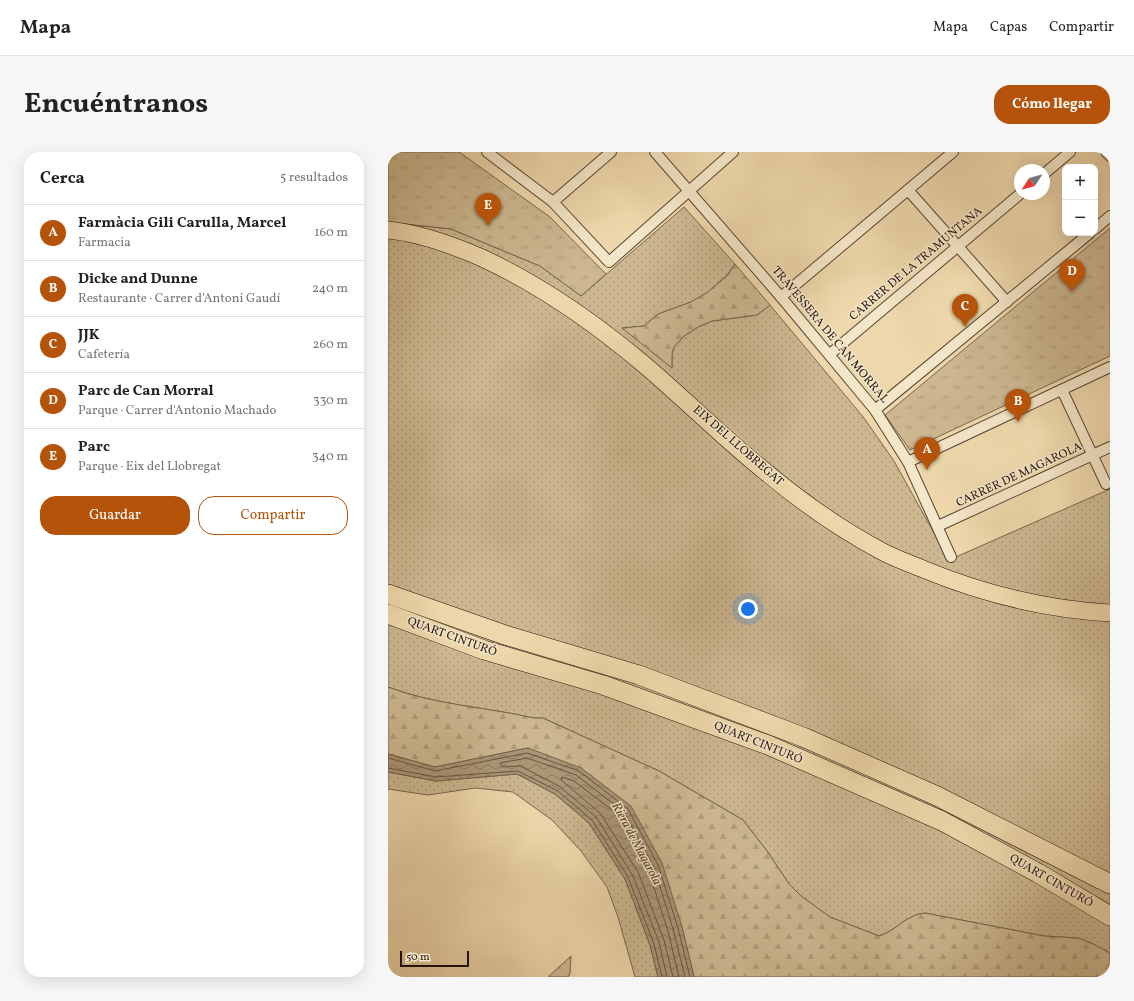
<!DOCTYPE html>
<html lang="es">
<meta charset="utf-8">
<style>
:root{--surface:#fff;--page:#f6f6f6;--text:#222;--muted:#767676;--line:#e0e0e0;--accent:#b45309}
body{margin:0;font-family:Vollkorn,serif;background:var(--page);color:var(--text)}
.controls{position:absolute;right:12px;top:12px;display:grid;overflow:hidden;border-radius:8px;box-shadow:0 4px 16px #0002}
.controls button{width:36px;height:36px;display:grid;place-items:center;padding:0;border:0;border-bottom:1px solid var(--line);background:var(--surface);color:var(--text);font:20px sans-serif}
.compass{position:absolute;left:626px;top:12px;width:36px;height:36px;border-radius:50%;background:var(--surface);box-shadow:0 4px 16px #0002;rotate:234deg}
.scale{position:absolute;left:12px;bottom:10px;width:69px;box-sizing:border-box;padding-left:4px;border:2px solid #26130b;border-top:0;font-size:11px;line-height:14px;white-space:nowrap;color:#26130b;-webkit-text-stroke:3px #f4e6c8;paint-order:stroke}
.you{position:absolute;left:360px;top:457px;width:14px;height:14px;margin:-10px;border:3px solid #fff;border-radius:50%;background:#1a73e8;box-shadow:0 0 0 6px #1a73e833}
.badge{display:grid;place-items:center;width:26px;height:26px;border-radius:50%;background:var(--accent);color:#fff;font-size:13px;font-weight:700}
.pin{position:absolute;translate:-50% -33px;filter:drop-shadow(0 1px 2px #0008)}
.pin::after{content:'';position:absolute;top:21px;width:14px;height:12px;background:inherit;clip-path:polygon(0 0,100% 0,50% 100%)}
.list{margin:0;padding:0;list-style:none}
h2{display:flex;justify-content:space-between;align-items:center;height:52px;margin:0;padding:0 16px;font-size:17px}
h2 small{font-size:13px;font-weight:400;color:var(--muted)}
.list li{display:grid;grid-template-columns:26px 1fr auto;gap:12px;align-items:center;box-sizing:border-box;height:56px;padding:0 16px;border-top:1px solid var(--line)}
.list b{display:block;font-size:15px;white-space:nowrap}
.list p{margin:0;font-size:13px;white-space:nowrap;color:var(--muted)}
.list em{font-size:13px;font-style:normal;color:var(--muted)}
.actions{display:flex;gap:8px;padding:12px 16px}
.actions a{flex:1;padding:9px 0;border:1px solid var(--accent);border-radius:16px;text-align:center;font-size:14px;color:var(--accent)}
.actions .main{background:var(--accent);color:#fff}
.map{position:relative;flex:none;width:722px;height:825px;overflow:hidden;border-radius:16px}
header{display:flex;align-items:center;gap:24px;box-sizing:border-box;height:56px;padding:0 20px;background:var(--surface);border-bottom:1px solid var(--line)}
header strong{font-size:19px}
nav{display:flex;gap:22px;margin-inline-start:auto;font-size:14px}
.intro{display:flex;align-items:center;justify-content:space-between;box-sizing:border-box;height:96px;padding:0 24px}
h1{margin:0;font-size:28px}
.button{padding:10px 18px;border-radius:16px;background:var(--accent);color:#fff;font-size:14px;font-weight:700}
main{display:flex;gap:24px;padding:0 24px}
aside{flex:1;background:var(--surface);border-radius:16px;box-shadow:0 4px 16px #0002}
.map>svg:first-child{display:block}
.grass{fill:url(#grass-dots);stroke:#79654e}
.forest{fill:url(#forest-firs);stroke:#79654e}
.park{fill:url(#park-tufts);stroke:#79654e}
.water{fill:url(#water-waves);stroke:#75614b}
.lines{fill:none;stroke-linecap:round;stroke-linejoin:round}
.shore{stroke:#685440;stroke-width:1}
.minor-casing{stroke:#584433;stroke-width:12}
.trunk-casing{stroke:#26130b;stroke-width:18}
.motorway-casing{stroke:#26130b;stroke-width:20}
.minor{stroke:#f4e6c8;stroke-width:10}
.trunk{stroke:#eed8ab;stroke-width:17}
.motorway{stroke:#eed8ab;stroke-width:19}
.labels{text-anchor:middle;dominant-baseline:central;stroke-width:3;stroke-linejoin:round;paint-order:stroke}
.street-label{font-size:12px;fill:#26130b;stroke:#f4e6c8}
.water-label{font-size:13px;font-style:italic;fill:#5b4735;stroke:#f4e6c8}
</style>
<header>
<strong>Mapa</strong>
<nav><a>Mapa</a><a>Capas</a><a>Compartir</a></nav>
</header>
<div class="intro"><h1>Encuéntranos</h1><a class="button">Cómo llegar</a></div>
<main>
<aside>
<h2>Cerca<small>5 resultados</small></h2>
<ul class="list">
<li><span class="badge">A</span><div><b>Farmàcia Gili Carulla, Marcel</b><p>Farmacia</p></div><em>160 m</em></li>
<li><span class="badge">B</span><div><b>Dicke and Dunne</b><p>Restaurante · Carrer d'Antoni Gaudí</p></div><em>240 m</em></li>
<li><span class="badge">C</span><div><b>JJK</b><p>Cafetería</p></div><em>260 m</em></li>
<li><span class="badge">D</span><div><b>Parc de Can Morral</b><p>Parque · Carrer d'Antonio Machado</p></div><em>330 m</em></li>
<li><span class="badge">E</span><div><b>Parc</b><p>Parque · Eix del Llobregat</p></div><em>340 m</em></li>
</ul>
<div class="actions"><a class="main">Guardar</a><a>Compartir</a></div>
</aside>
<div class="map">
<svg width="722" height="825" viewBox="0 0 722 825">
<defs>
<pattern id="grass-dots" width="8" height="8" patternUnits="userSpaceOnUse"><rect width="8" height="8" fill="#ccb790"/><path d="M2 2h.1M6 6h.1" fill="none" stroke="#af9c7b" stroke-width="1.8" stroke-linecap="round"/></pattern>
<pattern id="forest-firs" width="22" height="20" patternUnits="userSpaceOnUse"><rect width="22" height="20" fill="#ccb790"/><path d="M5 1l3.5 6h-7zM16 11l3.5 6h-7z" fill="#af9c7b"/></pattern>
<pattern id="park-tufts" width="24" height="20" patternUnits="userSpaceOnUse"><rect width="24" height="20" fill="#ccb790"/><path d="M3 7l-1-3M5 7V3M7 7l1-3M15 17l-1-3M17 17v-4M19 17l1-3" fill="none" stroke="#af9c7b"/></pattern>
<pattern id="water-waves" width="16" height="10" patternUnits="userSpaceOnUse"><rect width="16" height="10" fill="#aa9575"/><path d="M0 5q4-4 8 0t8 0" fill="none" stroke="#8a785e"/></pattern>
</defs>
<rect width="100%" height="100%" fill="#eed8ab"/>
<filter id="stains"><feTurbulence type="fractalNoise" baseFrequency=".005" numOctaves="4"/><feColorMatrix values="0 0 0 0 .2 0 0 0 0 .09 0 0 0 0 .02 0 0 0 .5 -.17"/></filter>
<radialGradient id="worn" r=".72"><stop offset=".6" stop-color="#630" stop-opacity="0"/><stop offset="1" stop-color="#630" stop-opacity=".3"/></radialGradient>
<!-- grass -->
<g class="grass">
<path d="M296 55 347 112 340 122 320 140 303 150 270 162 256 174 235 176 284 215V202L286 195 296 184 310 175 324 169 369 163 382 153 476 266 506 309 561 408 722 337V801L705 792 690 786 656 784 537 761C519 762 508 779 491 784L442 765 413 744 401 732 379 699 355 668 271 619 155 566H146C98 555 47 553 0 535V70L63 77 152 114 193 144Z"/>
<path d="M0 620 48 629 129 622 167 642 201 671 237 727 262 793 270 825H247L230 765 219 735 193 699 164 668 125 640 87 636 40 643 0 637Z"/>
</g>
<!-- forest -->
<g class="forest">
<path d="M347 112 382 153 369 163 324 169 310 175 296 184 286 195 284 202V216L234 176 256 174 270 162 303 150 320 140 340 123Z"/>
<path d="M0 535C47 553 98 555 146 566H155L271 619 355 668 379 699 401 732 413 744 442 765 491 784C508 779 519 762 537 761L656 784 690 786 705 792 722 801V825H306L294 775 140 596 47 615 0 602Z"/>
<path d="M183 804 182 822 180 825H160Z"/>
</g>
<!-- park -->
<g class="park">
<path d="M3 0H71L162 65 218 122 193 144 152 114 63 77 0 70V6Z"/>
<path d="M722 76V204L522 298 497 263Z"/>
</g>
<!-- water -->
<path class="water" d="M140 596 193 616 243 654 274 711 294 775 306 825H270L262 793 237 727 201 671 167 642 129 622 48 629 0 620V602L47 615Z"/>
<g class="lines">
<!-- shore -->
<g class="shore">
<path d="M0 606 47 619 139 601 191 619 240 657 270 713 290 776 302 825"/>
<path d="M0 616 48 625 130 619 170 639 204 668 240 725 266 792 274 825"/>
<path d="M279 825 271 790 245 724 209 666 171 634 132 614 114 615 112 611 139 606 188 623 236 660 266 715 285 777 297 825"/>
<path d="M285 825 276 788 250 720 212 661 173 628 174 625 186 629 232 664 260 717 280 779 291 825"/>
</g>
<defs>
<g id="minor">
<path d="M99 0 165 50 221 110 345 0"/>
<path d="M267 0 393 145 487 258 520 310 563 405"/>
<path d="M718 0 722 4"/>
<path d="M656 22 682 0"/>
<path d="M520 38 619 150"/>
<path d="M165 50 223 0"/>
<path d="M707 77 722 64"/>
<path d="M393 145 565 0"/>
<path d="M442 202 632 42"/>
<path d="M674 238 718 332"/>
<path d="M487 258 702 81"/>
<path d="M520 310 722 215"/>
<path d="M550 374 722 295"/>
</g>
<path id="trunk" d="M0 78C31 81 64 93 92 105 151 132 203 168 253 210 296 246 335 286 379 321 415 351 455 379 497 401 509 407 523 412 535 417 595 442 657 457 722 461"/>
<g id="motorway">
<path d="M0 442 117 483 251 523 415 585 549 644 722 732"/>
<path d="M0 462 96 498 215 533 380 593 554 669 650 721 722 764"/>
</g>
</defs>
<!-- minor casing -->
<use href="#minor" class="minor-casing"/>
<!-- trunk casing -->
<use href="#trunk" class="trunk-casing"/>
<!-- motorway casing -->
<use href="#motorway" class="motorway-casing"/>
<!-- minor -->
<use href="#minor" class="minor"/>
<!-- trunk -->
<use href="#trunk" class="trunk"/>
<!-- motorway -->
<use href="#motorway" class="motorway"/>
</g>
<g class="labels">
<!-- street labels -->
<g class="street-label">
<text transform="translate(528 112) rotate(-40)">CARRER DE LA TRAMUNTANA</text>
<text transform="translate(442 183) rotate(50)">TRAVESSERA DE CAN MORRAL</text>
<text transform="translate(350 294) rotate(41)">EIX DEL LLOBREGAT</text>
<text transform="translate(631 323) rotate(-25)">CARRER DE MAGAROLA</text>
<text transform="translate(64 485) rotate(20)">QUART CINTURÓ</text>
<text transform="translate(370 591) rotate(22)">QUART CINTURÓ</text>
<text transform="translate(663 729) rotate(30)">QUART CINTURÓ</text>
</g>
<!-- water labels -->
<g class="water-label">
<text transform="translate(248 692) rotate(62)">Riera de Magarola</text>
</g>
</g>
<rect width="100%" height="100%" filter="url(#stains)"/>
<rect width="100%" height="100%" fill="url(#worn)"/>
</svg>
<div class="controls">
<button>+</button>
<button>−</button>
</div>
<svg class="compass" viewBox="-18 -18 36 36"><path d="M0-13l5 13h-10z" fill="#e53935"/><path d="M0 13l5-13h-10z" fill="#767676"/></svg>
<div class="scale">50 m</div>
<div class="you"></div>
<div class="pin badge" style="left:539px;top:318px">A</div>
<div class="pin badge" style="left:630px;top:270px">B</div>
<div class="pin badge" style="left:577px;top:175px">C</div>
<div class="pin badge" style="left:684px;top:140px">D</div>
<div class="pin badge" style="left:100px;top:74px">E</div>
</div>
</main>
